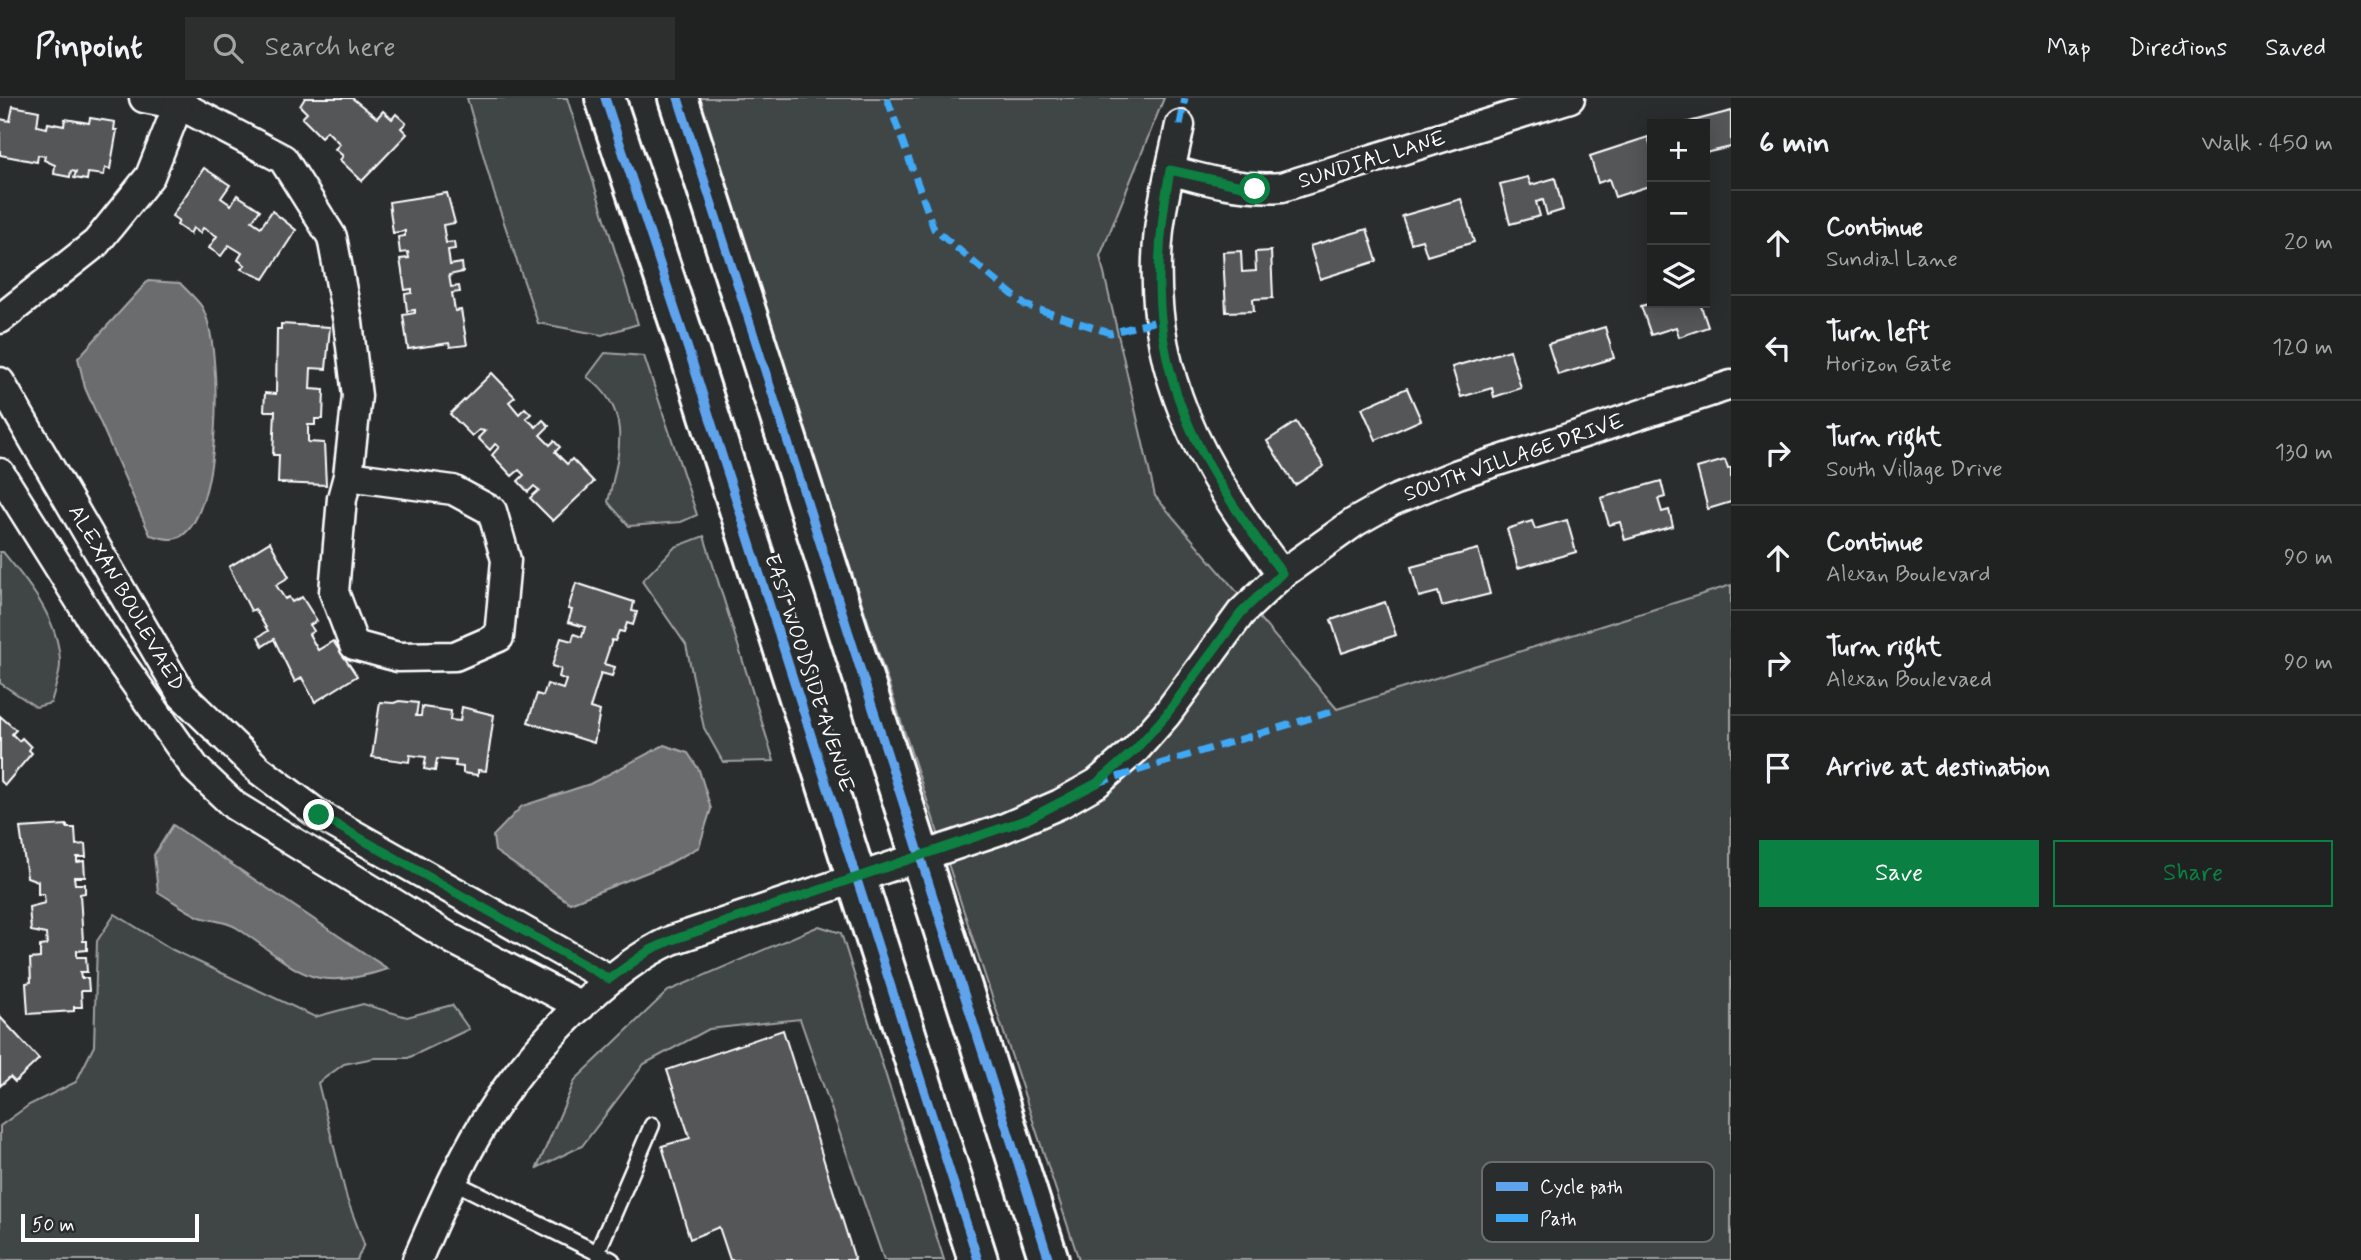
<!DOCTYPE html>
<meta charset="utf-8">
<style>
:root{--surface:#202222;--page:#2d2f2f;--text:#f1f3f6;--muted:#a2a4a5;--line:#3d3f40;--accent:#0b8043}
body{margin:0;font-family:Mynerve,sans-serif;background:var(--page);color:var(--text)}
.controls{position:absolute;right:21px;top:21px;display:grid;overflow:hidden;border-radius:0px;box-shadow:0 4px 18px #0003}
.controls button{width:63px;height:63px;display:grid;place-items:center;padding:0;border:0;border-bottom:2px solid var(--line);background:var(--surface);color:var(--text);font:35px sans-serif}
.scale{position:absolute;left:21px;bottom:18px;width:178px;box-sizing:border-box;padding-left:7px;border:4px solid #fff;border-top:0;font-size:19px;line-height:24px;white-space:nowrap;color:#fff;-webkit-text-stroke:5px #2a2d2e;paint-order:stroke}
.stop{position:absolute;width:21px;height:21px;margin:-16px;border:5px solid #0b8043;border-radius:50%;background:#fff}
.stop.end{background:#0b8043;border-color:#fff;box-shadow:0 2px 7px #0008}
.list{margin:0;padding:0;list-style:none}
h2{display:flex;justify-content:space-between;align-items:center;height:91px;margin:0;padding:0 28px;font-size:30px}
h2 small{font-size:23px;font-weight:400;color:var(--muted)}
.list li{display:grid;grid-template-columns:46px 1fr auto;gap:21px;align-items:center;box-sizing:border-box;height:105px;padding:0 28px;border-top:2px solid var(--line)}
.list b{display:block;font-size:26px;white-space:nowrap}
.list p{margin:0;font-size:23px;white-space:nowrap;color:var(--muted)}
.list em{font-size:23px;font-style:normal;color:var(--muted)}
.actions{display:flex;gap:14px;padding:21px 28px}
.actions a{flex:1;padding:16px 0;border:2px solid var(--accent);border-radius:0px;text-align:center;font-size:24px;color:var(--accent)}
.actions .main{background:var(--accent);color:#fff}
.icon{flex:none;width:38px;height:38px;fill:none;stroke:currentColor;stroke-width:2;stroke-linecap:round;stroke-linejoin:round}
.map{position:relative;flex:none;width:1731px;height:1162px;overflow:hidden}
header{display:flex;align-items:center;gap:42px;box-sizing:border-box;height:98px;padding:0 35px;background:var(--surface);border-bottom:2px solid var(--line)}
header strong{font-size:33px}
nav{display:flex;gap:38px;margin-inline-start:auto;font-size:24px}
.search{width:490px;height:63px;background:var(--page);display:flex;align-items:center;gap:18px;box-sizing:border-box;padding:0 24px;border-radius:0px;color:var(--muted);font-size:26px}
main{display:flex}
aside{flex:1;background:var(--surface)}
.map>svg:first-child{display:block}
.green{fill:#414445;stroke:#a0a2a2;stroke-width:2}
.water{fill:#6a6c6d;stroke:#a6a7a7;stroke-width:2}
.building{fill:#555758;stroke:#fff;stroke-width:2}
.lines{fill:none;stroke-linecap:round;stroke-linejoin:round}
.service-casing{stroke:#fff;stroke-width:19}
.minor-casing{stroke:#fff;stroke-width:33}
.primary-casing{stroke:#fff;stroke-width:44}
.service{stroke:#2a2d2e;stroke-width:14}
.minor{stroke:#2a2d2e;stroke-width:28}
.primary{stroke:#2a2d2e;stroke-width:38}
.quiet{stroke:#3fa9f5;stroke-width:7;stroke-dasharray:14 7;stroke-linecap:butt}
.cycleway-casing{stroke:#2a2d2e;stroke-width:13}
.cycleway{stroke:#60a3ed;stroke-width:9}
.route{stroke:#0b8043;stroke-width:9}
.labels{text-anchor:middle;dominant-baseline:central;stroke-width:7;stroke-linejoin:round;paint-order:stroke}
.street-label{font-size:21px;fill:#fff;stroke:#2a2d2e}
.key{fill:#2a2d2e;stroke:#6a6c6d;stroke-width:2}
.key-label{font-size:19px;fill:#fff}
</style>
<header>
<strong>Pinpoint</strong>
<div class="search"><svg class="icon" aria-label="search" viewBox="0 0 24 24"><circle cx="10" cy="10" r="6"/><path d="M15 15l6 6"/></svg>Search here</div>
<nav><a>Map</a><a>Directions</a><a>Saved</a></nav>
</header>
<main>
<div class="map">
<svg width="1731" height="1162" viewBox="0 0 1731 1162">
<rect width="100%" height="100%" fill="#2a2d2e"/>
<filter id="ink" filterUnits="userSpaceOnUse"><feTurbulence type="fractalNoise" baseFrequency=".0143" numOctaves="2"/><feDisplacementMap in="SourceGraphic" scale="14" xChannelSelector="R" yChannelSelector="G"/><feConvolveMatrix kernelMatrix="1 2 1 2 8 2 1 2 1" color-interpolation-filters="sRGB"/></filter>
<g filter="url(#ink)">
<!-- green -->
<g class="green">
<path d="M467 0H567L638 226 602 237 538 225 494 95Z"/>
<path d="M695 0H1164L1100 158 1155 398 1337 611 1731 487V1162H1079Z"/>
<path d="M605 255 644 258 697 417 681 424 629 428 608 404C619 356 634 312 587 279Z"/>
<path d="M704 438 774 663 723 664 704 630 686 547 642 483 675 449Z"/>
<path d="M0 454H3C29 486 58 520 60 563 61 576 54 592 51 605L36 609 0 585Z"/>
<path d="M115 816 173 852 315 919 363 906 407 919 452 907 469 931 408 960H374L344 966 318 985 347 1101 364 1146 357 1162H0V1028L29 1007 76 984 94 948 97 843Z"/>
<path d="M819 828 841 835 944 1162H884L800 921 709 931 644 966 582 1048 537 1070 575 982 668 893Z"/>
</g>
<!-- water -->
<g class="water">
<path d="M148 183 180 185C187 193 197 201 202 209 224 247 222 425 177 440 168 443 159 439 150 437L85 290 78 260Z"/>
<path d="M664 647 688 655 699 672 711 711 699 749 668 766 570 805 495 753 493 738 522 708 590 686Z"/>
<path d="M173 727 388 871C307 897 299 871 237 830 226 823 212 823 200 819 186 813 172 802 158 794L154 757Z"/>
</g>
<!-- building -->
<g class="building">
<path d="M305 0H352L377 20 383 13 392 21 396 16 406 25 401 30 407 36 362 83 340 62 343 58 335 51 340 46 327 33 321 39 302 20 307 15 300 8Z"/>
<path d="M13 8 39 13 37 28 47 30 48 25 64 28 65 21 89 25 90 20 115 24 114 32H117L110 71 105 70 104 77 88 75 87 82 74 80 76 74 71 73 70 79 54 76 55 67 44 62 45 58 38 57 37 64 0 57V21L10 23Z"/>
<path d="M1731 13V49L1705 55V26L1685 25Z"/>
<path d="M1648 39 1652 52V87L1615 99 1609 81 1598 85 1590 58Z"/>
<path d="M204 70 230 87 221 100 231 107 237 97 260 112 252 123 261 129 272 113 296 132 264 181 241 171 245 167 238 162 242 155 229 147 221 158 209 150 217 138 203 130 200 135 193 130 190 136 177 127 179 123 172 118Z"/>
<path d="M1528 79 1531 87 1555 80 1563 112 1547 117 1543 102 1536 104 1540 118 1510 126 1500 86Z"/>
<path d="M447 95 455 125 443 127 446 145 454 144 455 151 448 152 450 167 462 165 463 174 449 177 451 189 459 188 460 194 452 195 455 213 461 212 467 247 450 249 449 245 408 251 403 217 415 215V212L407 213 405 196 412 195V191L405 192 400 161 409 160 408 154 400 155 398 139 405 138V133L393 135 389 104Z"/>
<path d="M1461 101 1474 144 1427 158 1422 142 1411 145 1402 118Z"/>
<path d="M1367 131 1377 163 1320 181 1310 148Z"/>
<path d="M1241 153 1242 174 1256 173 1255 154 1271 153 1273 200 1253 201 1254 213 1226 214 1223 154Z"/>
<path d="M1652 205H1700L1708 229 1679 239 1676 229 1651 237 1641 208Z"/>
<path d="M281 226 330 229 326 271 311 270 310 291 324 292 323 321H315V327H308V344L324 345 326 387 278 385 279 357H273L275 313H264L265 295 276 296 277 231H281Z"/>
<path d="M1605 229 1614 260 1558 277 1548 246Z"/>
<path d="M1510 252 1521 290 1494 299 1492 290 1461 299 1452 269Z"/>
<path d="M492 275 515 299 509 304 519 316 525 310 531 316 526 320 536 329 543 322 549 328 540 337 550 347 554 343 560 349 555 354 567 366 572 361 594 384 553 423 530 400 539 392 534 388 528 394 518 383 524 377 519 372 512 378 492 357 499 349 495 346 490 352 478 340 485 333 479 332 472 338 450 316Z"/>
<path d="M1407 290 1421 322 1376 342 1362 310Z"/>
<path d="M1296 324 1324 368 1295 387 1267 343Z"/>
<path d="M1725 362 1728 371 1731 370V404L1708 411 1697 370Z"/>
<path d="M1661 383 1665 399 1658 401 1662 414 1669 412 1673 428 1625 442 1620 424 1609 427 1601 400Z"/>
<path d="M1567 422 1576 454 1518 470 1507 431 1532 423 1535 431Z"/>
<path d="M270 444 289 479 276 487 285 501 289 499 292 504 302 499 317 523 310 527 314 533 309 536 318 552 333 543 357 578 315 604 302 580 295 584 274 541 263 548 258 539 268 533 255 511 251 513 229 469Z"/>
<path d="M1478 451 1490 496 1442 508 1438 494 1419 499 1411 469Z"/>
<path d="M576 485 634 504 632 513 637 514 633 527 627 525 624 534 619 533 615 543 612 542 604 566 615 569 612 578 601 575 590 610 600 613 594 645 528 624 537 596 543 598 547 586 563 591 566 582 559 579 561 571 552 568 561 540 572 543 574 536 582 539 585 529 568 524 572 512 568 511Z"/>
<path d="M1385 504 1396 537 1342 555 1331 522Z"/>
<path d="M399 603 418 605 416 618H421L422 609 451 613 450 622 460 623 462 609 494 617 486 673 478 672V677L463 675V669L455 668 456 663 437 661 435 673 424 671 426 659 410 657 409 664 372 659 380 604 394 605Z"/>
<path d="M0 618 16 632 12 636 19 643 22 640 31 649 29 652 32 655 5 687 0 682Z"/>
<path d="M67 727V730H75L76 747 85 746 86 759H77V764L84 763 85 779H74L75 786H85V795L80 796 83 843H87V852L77 853V859H86L87 874H80L81 880H88L89 893H81L82 909H74V913L28 916 26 885 31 884 30 861 40 860V848L47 847 46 836 31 833 29 809 45 805 44 796H38V783L27 779 20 730Z"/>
<path d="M0 919 39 961 15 984 10 979 0 988Z"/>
<path d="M783 932 855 1162H730L719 1129 690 1141 662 1048 690 1040 667 972Z"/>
</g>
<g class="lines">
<defs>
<g id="service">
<path d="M452 1083 612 1162"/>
<path d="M597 1155 652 1027"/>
</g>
<g id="minor">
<path d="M144 0 180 7 283 61 332 139 348 224 357 298 348 378 342 400 334 494 354 547 398 559 455 558 499 539 506 462 492 413 453 392 348 378"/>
<path d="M1180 27C1173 62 1163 97 1159 132 1144 272 1201 369 1282 476"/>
<path d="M1170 72C1208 83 1243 92 1282 89L1570 0"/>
<path d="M0 221 96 145 150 78 181 0"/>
<path d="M0 284 182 597 259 672 319 717 609 881"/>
<path d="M0 375 102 538 196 671 235 708 452 841 581 908"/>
<path d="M417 1162C440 1110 462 1057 494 1009 532 951 609 870 672 842L1000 732 1060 706 1097 685 1136 651 1166 617 1241 515 1282 476 1355 424 1392 403 1458 376 1731 287"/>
</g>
<g id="primary">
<path d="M605 0 690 257 978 1162"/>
<path d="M678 0 1049 1162"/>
</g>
</defs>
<!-- service casing -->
<use href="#service" class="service-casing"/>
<!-- minor casing -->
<use href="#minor" class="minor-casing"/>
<!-- primary casing -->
<use href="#primary" class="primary-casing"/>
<!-- service -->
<use href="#service" class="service"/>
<!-- minor -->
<use href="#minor" class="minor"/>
<!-- primary -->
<use href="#primary" class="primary"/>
<!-- quiet -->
<g class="quiet">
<path d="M887 0 934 131 1025 207 1110 235 1161 222"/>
<path d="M1180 27 1185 0"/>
<path d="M1097 685 1337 612"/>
</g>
<defs>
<g id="cycleway">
<path d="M605 0 690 257 978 1162"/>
<path d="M678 0 1049 1162"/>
</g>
</defs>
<!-- cycleway casing -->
<use href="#cycleway" class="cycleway-casing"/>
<!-- cycleway -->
<use href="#cycleway" class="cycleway"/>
</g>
</g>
<g class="lines" filter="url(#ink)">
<!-- route -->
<path class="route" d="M319 717 609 881 650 852 672 842 1028 721 1097 685 1136 651 1166 617 1241 515 1282 475C1176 336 1138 249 1170 72L1255 91"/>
</g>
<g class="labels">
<!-- street labels -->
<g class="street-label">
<text transform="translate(1372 62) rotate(-17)">SUNDIAL LANE</text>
<text transform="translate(1514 360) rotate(-19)">SOUTH VILLAGE DRIVE</text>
<text transform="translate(126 500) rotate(60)">ALEXAN BOULEVAED</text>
<text transform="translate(809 575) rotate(72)">EAST WOODSIDE AVENUE</text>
</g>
</g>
<!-- legend -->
<rect x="1482" y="1064" width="232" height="80" rx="10" class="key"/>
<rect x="1496" y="1084" width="32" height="9" fill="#60a3ed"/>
<rect x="1496" y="1116" width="32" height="8" fill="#3fa9f5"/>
<g class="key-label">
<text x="1540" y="1095">Cycle path</text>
<text x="1540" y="1127">Path</text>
</g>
</svg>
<div class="controls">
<button>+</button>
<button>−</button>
<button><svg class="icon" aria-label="layers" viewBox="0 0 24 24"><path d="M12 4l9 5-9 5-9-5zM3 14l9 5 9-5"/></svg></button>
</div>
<div class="scale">50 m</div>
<div class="stop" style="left:1255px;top:91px"></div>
<div class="stop end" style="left:319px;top:717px"></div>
</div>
<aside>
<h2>6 min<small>Walk · 450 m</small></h2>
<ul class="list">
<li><svg class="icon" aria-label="ahead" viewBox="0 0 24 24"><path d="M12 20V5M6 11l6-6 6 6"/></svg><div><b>Continue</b><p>Sundial Lane</p></div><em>20 m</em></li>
<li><svg class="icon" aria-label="left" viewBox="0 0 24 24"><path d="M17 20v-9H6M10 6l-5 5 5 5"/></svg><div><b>Turn left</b><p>Horizon Gate</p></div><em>120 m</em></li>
<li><svg class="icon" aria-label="right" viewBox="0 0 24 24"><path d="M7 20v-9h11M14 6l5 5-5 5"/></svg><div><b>Turn right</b><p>South Village Drive</p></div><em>130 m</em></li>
<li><svg class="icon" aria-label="ahead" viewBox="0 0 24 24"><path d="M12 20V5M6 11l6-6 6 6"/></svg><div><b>Continue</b><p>Alexan Boulevard</p></div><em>90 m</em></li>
<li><svg class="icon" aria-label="right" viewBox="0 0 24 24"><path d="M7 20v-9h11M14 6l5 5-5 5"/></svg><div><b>Turn right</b><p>Alexan Boulevaed</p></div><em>90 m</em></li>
<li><svg class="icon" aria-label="arrive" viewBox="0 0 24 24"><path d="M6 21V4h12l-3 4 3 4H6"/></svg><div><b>Arrive at destination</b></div></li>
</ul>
<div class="actions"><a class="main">Save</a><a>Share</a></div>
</aside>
</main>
